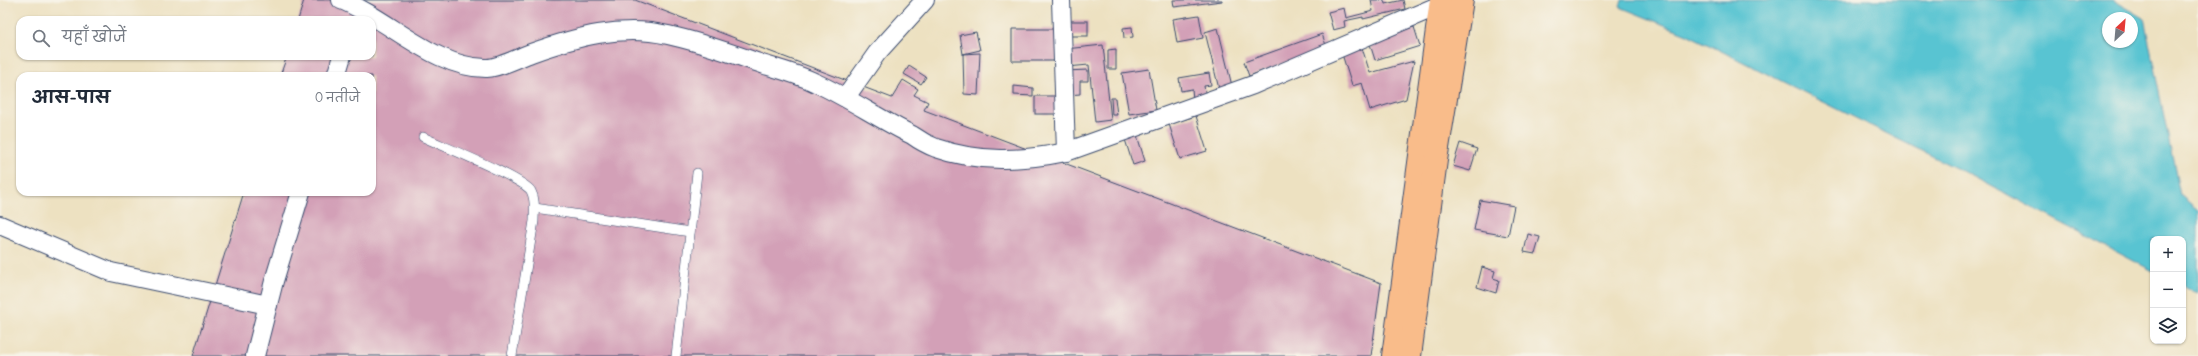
<!DOCTYPE html>
<html lang="hi">
<meta charset="utf-8">
<style>
:root{--surface:#fff;--page:#f6f6f7;--text:#1f2937;--muted:#747a83;--line:#e0e1e3}
body{margin:0;font-family:Delius,"Playpen Sans Deva",sans-serif;background:var(--page);color:var(--text)}
.controls{position:absolute;right:12px;bottom:12px;display:grid;overflow:hidden;border-radius:8px;box-shadow:0 1px 3px #0004}
.controls button{width:36px;height:36px;display:grid;place-items:center;padding:0;border:0;border-bottom:1px solid var(--line);background:var(--surface);color:var(--text);font:20px sans-serif}
.compass{position:absolute;left:2102px;top:12px;width:36px;height:36px;border-radius:50%;background:var(--surface);box-shadow:0 1px 3px #0004;rotate:26deg}
.list{margin:0;padding:0;list-style:none}
h2{display:flex;justify-content:space-between;align-items:center;height:52px;margin:0;padding:0 16px;font-size:17px}
h2 small{font-size:13px;font-weight:400;color:var(--muted)}
.icon{flex:none;width:22px;height:22px;fill:none;stroke:currentColor;stroke-width:2;stroke-linecap:round;stroke-linejoin:round}
.map{position:relative;flex:none;width:2198px;height:356px;overflow:hidden}
.search{position:absolute;background:var(--surface);box-shadow:0 1px 3px #0004;left:16px;top:16px;width:360px;height:44px;display:flex;align-items:center;gap:10px;box-sizing:border-box;padding:0 14px;border-radius:12px;color:var(--muted);font-size:15px}
.panel{position:absolute;background:var(--surface);box-shadow:0 1px 3px #0004;left:16px;top:72px;width:360px;height:124px;border-radius:12px}
.map>svg:first-child{display:block}
.water{fill:#58c4d2;stroke:#3a7a98;fill-rule:evenodd}
.building{fill:#d3a0b7}
.lines{fill:none;stroke-linecap:round;stroke-linejoin:round}
.service-casing{stroke:#3a4a6d;stroke-width:10}
.minor-casing{stroke:#3a4a6d;stroke-width:20}
.primary-casing{stroke:#3a4a6d;stroke-width:24}
.service{stroke:#fff;stroke-width:9}
.minor{stroke:#fff;stroke-width:18}
.primary{stroke:#f9bc8a;stroke-width:22}
</style>
<div class="map">
<svg width="2198" height="356" viewBox="0 0 2198 356">
<rect width="100%" height="100%" fill="#f7f3e8"/>
<filter id="ink" filterUnits="userSpaceOnUse"><feTurbulence type="fractalNoise" baseFrequency=".025" numOctaves="2"/><feDisplacementMap in="SourceGraphic" scale="8" xChannelSelector="R" yChannelSelector="G"/><feConvolveMatrix kernelMatrix="1 2 1 2 8 2 1 2 1" color-interpolation-filters="sRGB"/></filter>
<filter id="wash" filterUnits="userSpaceOnUse"><feTurbulence type="fractalNoise" baseFrequency=".012" numOctaves="4" result="noise"/><feDisplacementMap in="SourceGraphic" scale="16" xChannelSelector="R" yChannelSelector="G"/><feGaussianBlur stdDeviation="0.9" result="paint"/><feColorMatrix in="noise" values="0 0 0 0 0 0 0 0 0 0 0 0 0 0 0 0 0 1.4 0 .05"/><feComposite in="paint" operator="in"/></filter>
<g filter="url(#wash)">
<rect width="100%" height="100%" fill="#ede1c1"/>
<!-- water -->
<path class="water" d="M1622 0H2113L2144 18 2180 195 2198 210V293L2183 286V239H2153V271L1974 177 1687 34 1620 7ZM2108 18H2132V42H2108Z"/>
<g id="blocks">
<!-- building -->
<g class="building">
<path d="M304 0H635L892 98 903 80 918 89 914 95 928 102 924 110 1381 283 1371 356H193L244 192H372V76H280L287 56H372V20H298Z"/>
<path d="M1173 0H1222V1L1174 7Z"/>
<path d="M1371 0H1384L1385 4 1403 0 1405 9 1363 19V17L1344 21 1345 27 1333 30 1328 12 1344 8 1346 18 1373 11Z"/>
<path d="M1199 15 1203 38 1177 43 1173 19Z"/>
<rect x="1066" y="21" width="22" height="15"/>
<path d="M1132 27 1133 37 1124 38 1123 28Z"/>
<path d="M1414 27 1420 46 1375 60 1369 41Z"/>
<path d="M1218 28 1232 86 1219 89 1205 32Z"/>
<path d="M1012 29H1058L1057 61H1012Z"/>
<path d="M976 32 980 50 963 54 960 35Z"/>
<path d="M1322 34 1327 48 1249 76 1244 62Z"/>
<path d="M1103 45 1111 120 1095 122 1089 65 1067 67 1065 49Z"/>
<path d="M1362 48 1370 73 1414 61 1406 99 1370 110 1362 83 1352 86 1342 54Z"/>
<path d="M1116 49V69H1108V50Z"/>
<path d="M980 53 978 95 964 94 963 54Z"/>
<path d="M909 66 926 77 921 84 904 74Z"/>
<path d="M1149 69 1156 110 1129 114 1122 73Z"/>
<path d="M1088 70V81H1080V94L1067 95 1065 71Z"/>
<path d="M1209 73 1211 85 1204 86 1206 97 1193 99 1192 89 1181 91 1179 78Z"/>
<path d="M1014 86 1033 88V96L1014 95Z"/>
<rect x="1035" y="96" width="22" height="18"/>
<path d="M1111 98H1115L1117 115H1112Z"/>
<path d="M1196 116 1207 151 1180 159 1169 124Z"/>
<path d="M1135 129 1145 161 1133 165 1123 133Z"/>
<path d="M1460 143 1477 149 1470 171 1453 166Z"/>
<path d="M1480 200 1514 206 1508 236 1474 230Z"/>
<path d="M1528 234 1540 237 1535 254 1524 252Z"/>
<path d="M1482 267 1495 271 1493 278 1499 280 1496 293 1477 287Z"/>
</g>
</g>
</g>
<g filter="url(#ink)">
<use href="#blocks" fill-opacity="0" stroke="#3a4a6d" stroke-width="1"/>
<g class="lines">
<defs>
<g id="service">
<path d="M423 137C442 146 523 178 531 191 536 200 534 211 534 221L512 356"/>
<path d="M535 208 690 232"/>
<path d="M676 356 697 173"/>
</g>
<g id="minor">
<path d="M341 0C388 18 435 69 487 68 499 68 520 57 531 53 576 37 621 24 668 35 701 42 733 54 765 65 782 70 800 75 816 83 849 98 879 119 912 135 919 140 928 145 936 148 979 163 1022 161 1066 152L1253 85 1440 5"/>
<path d="M1061 0 1066 152"/>
<path d="M336 76 342 56"/>
<path d="M846 97 877 53 925 0"/>
<path d="M0 225 111 272 268 305"/>
<path d="M255 356 274 281 301 192"/>
</g>
<g id="primary">
<path d="M1393 356 1441 0"/>
<path d="M1410 356 1436 160 1462 0"/>
</g>
</defs>
<!-- service casing -->
<use href="#service" class="service-casing"/>
<!-- minor casing -->
<use href="#minor" class="minor-casing"/>
<!-- primary casing -->
<use href="#primary" class="primary-casing"/>
<!-- service -->
<use href="#service" class="service"/>
<!-- minor -->
<use href="#minor" class="minor"/>
<!-- primary -->
<use href="#primary" class="primary"/>
</g>
</g>
</svg>
<div class="controls">
<button>+</button>
<button>−</button>
<button><svg class="icon" aria-label="layers" viewBox="0 0 24 24"><path d="M12 4l9 5-9 5-9-5zM3 14l9 5 9-5"/></svg></button>
</div>
<svg class="compass" viewBox="-18 -18 36 36"><path d="M0-13l5 13h-10z" fill="#e53935"/><path d="M0 13l5-13h-10z" fill="#747a83"/></svg>
<div class="search"><svg class="icon" aria-label="search" viewBox="0 0 24 24"><circle cx="10" cy="10" r="6"/><path d="M15 15l6 6"/></svg>यहाँ खोजें</div>
<section class="panel">
<h2>आस-पास<small>0 नतीजे</small></h2>
<ul class="list">
</ul>
</section>
</div>
